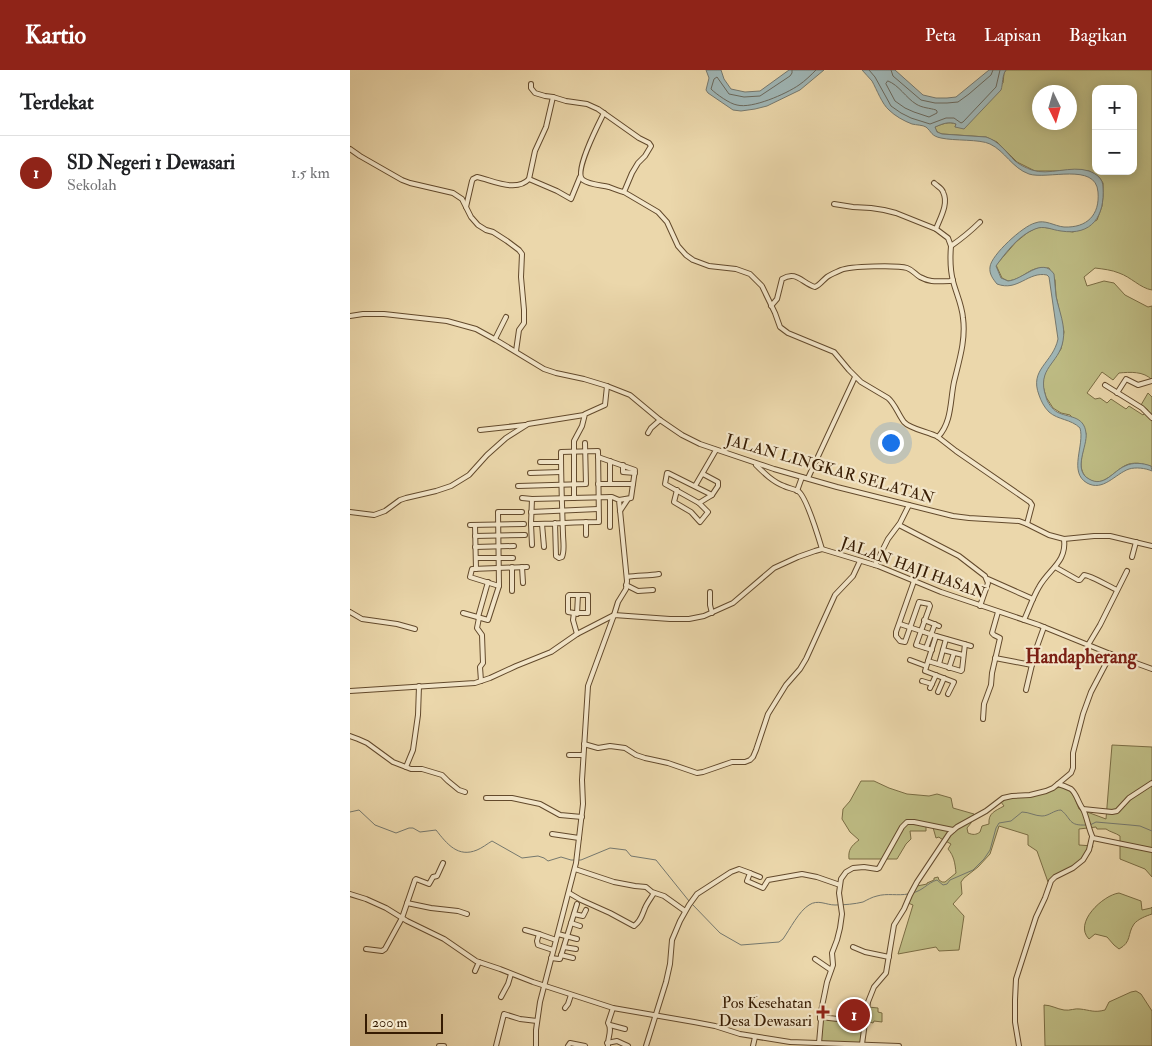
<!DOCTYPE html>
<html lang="id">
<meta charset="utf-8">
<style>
:root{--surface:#fff;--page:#f6f6f6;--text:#202124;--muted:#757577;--line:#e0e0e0;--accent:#8f2418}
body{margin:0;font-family:"IM FELL Double Pica",serif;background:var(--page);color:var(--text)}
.controls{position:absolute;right:15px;top:15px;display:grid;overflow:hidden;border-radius:10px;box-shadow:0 2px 12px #0003}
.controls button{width:45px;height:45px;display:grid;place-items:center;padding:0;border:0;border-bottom:1px solid var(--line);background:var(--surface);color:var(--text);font:25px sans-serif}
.compass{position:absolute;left:682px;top:15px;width:45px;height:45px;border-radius:50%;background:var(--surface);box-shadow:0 2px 12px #0003;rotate:175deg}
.scale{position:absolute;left:15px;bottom:12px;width:78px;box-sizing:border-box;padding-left:5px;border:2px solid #361b02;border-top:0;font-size:14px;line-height:18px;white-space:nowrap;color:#361b02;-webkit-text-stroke:4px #f2e5c8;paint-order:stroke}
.you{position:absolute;left:540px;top:372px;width:18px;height:18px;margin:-12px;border:4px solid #fff;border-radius:50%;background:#1a73e8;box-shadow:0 0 0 8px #1a73e833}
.badge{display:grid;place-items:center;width:32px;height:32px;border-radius:50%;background:var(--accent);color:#fff;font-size:16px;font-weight:700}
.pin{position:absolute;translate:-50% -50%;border:2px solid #fff;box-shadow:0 1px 5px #0006}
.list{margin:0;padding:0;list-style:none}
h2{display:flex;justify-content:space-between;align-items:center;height:65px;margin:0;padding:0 20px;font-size:21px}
h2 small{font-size:16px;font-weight:400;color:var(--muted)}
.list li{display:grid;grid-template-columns:32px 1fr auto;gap:15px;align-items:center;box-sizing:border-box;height:75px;padding:0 20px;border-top:1px solid var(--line)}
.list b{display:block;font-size:19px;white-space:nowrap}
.list p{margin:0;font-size:16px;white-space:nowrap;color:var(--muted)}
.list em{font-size:16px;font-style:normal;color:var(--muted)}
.map{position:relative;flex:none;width:802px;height:976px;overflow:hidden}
header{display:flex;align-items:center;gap:30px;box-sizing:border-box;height:70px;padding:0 25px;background:var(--accent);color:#fff}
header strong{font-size:24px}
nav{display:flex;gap:28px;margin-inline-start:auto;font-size:18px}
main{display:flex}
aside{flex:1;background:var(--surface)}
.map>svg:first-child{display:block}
.green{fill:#bebc84;stroke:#7a6c43;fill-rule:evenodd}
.water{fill:#9fb6b6;stroke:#75786e}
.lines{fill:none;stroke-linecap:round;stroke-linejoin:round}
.shore{stroke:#6a685c;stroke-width:1}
.stream{stroke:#75786e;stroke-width:1}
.minor-casing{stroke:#634a2c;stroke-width:6}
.minor{stroke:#f2e5c8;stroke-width:4}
.poi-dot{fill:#8f2418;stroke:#f2e5c8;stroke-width:2}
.labels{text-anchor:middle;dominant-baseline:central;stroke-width:4.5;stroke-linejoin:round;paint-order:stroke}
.street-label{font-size:16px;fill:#361b02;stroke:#f2e5c8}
.poi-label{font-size:16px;fill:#361b02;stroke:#f2e5c8;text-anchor:end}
.quarter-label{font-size:19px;font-weight:bold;fill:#7a1f14;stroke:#f2e5c8}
</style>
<header>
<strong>Kartio</strong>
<nav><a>Peta</a><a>Lapisan</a><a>Bagikan</a></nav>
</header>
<main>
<aside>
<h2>Terdekat<small></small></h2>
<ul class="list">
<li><span class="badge">1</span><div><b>SD Negeri 1 Dewasari</b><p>Sekolah</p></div><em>1.5 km</em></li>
</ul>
</aside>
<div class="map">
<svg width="802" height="976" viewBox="0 0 802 976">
<rect width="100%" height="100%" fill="#ebd7ab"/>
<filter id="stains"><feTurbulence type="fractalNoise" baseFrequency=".004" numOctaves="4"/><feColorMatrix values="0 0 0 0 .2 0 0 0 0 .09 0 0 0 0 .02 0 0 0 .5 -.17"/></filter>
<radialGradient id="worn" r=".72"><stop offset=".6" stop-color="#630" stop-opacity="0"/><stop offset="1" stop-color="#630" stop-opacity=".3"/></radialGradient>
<!-- green -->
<g class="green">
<path d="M656 0H802V220C790 218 781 207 769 203 762 200 753 199 745 198L734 207 737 216 754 211 764 213 775 225 798 237 802 236V310C794 301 780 302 769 303L763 310 752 302 737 323 745 329 750 328 757 333 761 329 776 339 779 336 793 345 798 340 791 335 798 323 802 327V397C795 394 787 392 779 394 765 398 753 421 737 408 733 405 731 399 731 394 731 383 736 373 736 363L720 345 711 343 703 338 696 327 693 316V309L696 300 711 279 714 262 706 226 705 210 699 198C678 195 676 209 658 211L652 208 646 195 666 172 677 163 686 158 692 157 723 162 747 150 752 136 753 126V113L749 107 739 101H685L667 92 647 72 636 67 592 64C588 63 586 61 585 57 592 54 599 51 606 54L605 57 653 13 654 3ZM746 19H783V101H746ZM690 22H720V52H690Z"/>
<path d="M762 675 802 677V807L795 799 770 789V766C766 763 760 762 756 759H747L746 757 729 759V775L743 776 734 791 698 812 687 781 678 775V765L649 756 640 784 628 797 614 808 611 812 612 824 603 834 614 846 609 880 589 881 586 877 548 884 563 835 558 833 567 816 577 814V813L584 810V808L588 807 589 810 592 812H595L606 803C605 793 604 786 598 779L601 774 590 768 589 767 586 768 582 754 576 753V761H560L561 769 556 774 547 789H499C498 780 501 776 509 770L500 762 492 749 493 739 500 731 511 711H524L539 718 557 724 579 726 587 724 601 728 603 738 624 744 621 753 617 758 618 763C623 765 626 765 630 762L632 756 639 754C638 743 645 741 654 736L651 732C661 725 674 728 686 725 692 724 708 716 713 717 723 720 726 731 729 739L756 749Z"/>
<path d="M769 823 791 831 792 840 801 838 802 837V844C796 846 788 849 784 854 777 864 782 872 769 879L764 875 757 867 745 864 739 869C723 853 753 825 769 823Z"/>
<path d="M786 921 791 924 802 941V976H695L694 935C701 935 707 939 714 940 720 941 725 938 730 939 740 940 744 943 755 940L759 932 781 922Z"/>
<path d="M518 937 528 938V942L532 943V952L524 951 523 953 516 951Z"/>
<path d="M472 948 513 952 511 973 469 972Z"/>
</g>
<!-- water -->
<g class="water">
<path d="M356 0H371L374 9 381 19 395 22 410 21 439 0H474L450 20 417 36 405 39 391 41 383 40 358 23 356 20 359 8Z"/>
<path d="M512 0H545L573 25 586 28H597L606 27 639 0H656C652 5 653 14 651 20L614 59 605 57 606 54C599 51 592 54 585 57L587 62 592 64 636 67C649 71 656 82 665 91 670 95 676 98 682 100 698 106 721 95 739 101 747 104 753 109 753 117 755 146 742 166 711 161 702 160 694 155 685 159 669 165 656 182 646 196L651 208 658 211C673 210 692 186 704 204 705 211 705 219 706 226 709 241 716 256 713 271 709 294 686 298 696 327 697 332 702 339 707 342 718 348 734 345 736 363 738 376 722 400 739 409 754 418 763 401 775 396 783 392 793 393 801 396L802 401C795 398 786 397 779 399 765 404 753 422 737 413 718 402 735 375 730 358 721 349 708 350 699 342 694 337 691 331 689 325 679 299 703 293 708 269L699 207 697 205C678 201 668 222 647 214 643 209 639 204 640 197 641 185 673 156 685 153 695 149 704 156 714 157 737 158 750 145 748 122 746 92 697 110 679 104 662 98 655 81 640 74 630 69 604 71 591 68 581 66 582 62 576 57 573 55 566 55 562 54 554 51 545 46 539 40 532 34 527 20 522 11 519 7 515 4 512 0Z"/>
</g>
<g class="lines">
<!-- shore -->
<g class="shore">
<path d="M442 0V3L440 6 410 26 394 27 379 24 367 7 364 9 361 19C366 24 380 34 387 35 402 39 436 24 449 15 455 11 461 5 466 0"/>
<path d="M519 0 525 7 541 36 551 43 561 48 580 54 596 48H604L611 53 613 52 646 17 650 0"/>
<path d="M541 0 543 6 571 30 585 33H597L608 32 619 24 641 5 643 0"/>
<path d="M538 11C549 15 556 28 566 34 572 38 580 38 586 40L587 41V43L579 47 564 42 555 38 545 31 536 14Z"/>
</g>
<!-- stream -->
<g class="stream">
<path d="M0 742 9 740 25 755 46 763 59 758H63L70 762 86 760C97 774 108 788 127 780 132 778 137 774 142 771L172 788 188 786 194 788 198 791 211 787 221 790H231L260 778 276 780 281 786 306 790 339 831"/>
<path d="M740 755 746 752 780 755 790 756 802 761"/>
<path d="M562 823C573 821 577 813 587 810L593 815 597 814 600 810 623 800 634 789 640 780 646 758 649 753 661 751 672 742C679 742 685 746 692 746 699 746 704 740 711 740 722 749 718 756 736 755"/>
<path d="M342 834 370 863 391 875 429 872 433 869C440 859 449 841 459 835 468 829 476 835 485 835 494 835 505 834 513 832 517 830 522 827 527 826 537 823 548 826 558 824"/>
</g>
<defs>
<g id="minor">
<path d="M181 14V18L185 23 195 26 203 27 216 31 237 34 248 39 289 68 299 73 301 76 295 86 288 93 282 103 274 122 308 142 317 152 328 176 336 185 343 190 359 196 386 199 400 204 412 216 425 243 430 257 438 263 484 282 499 300 511 312 538 328C545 334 548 344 554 352 560 359 579 362 588 367"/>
<path d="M203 27 196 57 185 81 179 109 207 121 221 129 230 107"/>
<path d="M254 43C249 53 223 103 233 110 240 115 251 115 259 117 264 119 269 121 274 122"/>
<path d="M0 79 10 86 52 110 60 113 103 123 112 129 121 147 128 155 136 160 143 162 157 171 169 180 172 184 171 207 174 240V253L169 260 166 281"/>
<path d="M584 113C587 116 592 118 593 122 599 134 590 148 586 159L598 168 601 176"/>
<path d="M484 134 503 137 521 138 534 140 546 143 586 159"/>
<path d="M116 137 122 111 123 109 127 107C142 110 166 123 179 109"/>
<path d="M630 152C621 161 611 169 601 176 600 188 600 199 603 211 606 223 612 235 613 248 616 270 609 291 604 312 600 331 602 352 588 367L606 381 680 432 682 435 677 454"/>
<path d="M421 236 427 229 432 209C446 200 452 213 465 217 470 215 473 210 477 207 481 204 487 202 491 200 500 196 548 195 557 198 563 200 565 204 570 207 581 213 588 211 600 211L603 210"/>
<path d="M0 246 13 244H34L97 251 126 259 146 270 194 299 206 303 234 309 257 316 280 325 310 350 332 365 350 374 424 399 487 417 603 446 619 448 669 451 677 454 699 465 714 469 744 466H760L802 476"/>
<path d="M145 269 156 247"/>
<path d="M755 315 792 338 802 348"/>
<path d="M767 323 776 309 788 315 802 311"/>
<path d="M130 360 175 355"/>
<path d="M298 363 301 358 310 350"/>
<path d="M248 387 285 400 281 428 269 430"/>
<path d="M190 392H211"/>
<path d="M273 395V402L285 403"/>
<path d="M406 395C414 403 423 412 434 416 438 418 444 419 448 421 456 426 469 469 472 479"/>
<path d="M180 403 211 402"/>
<path d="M317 403H318L362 425 349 433 315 414Z"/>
<path d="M353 404 368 412V416L362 425"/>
<path d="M458 408 505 307"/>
<path d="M248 414H283"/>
<path d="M260 414V391"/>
<path d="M168 416 236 414 235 373"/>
<path d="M345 416 366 380"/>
<path d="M327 420 324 432 341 442 350 452 358 442 349 433"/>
<path d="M447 421 452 407"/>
<path d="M260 427V457"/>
<path d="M172 428 182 429"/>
<path d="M224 428V371L232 356 235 344 255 335 257 316"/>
<path d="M270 441 278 429"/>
<path d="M0 442 24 445 35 441 50 430 56 428 86 421 101 416 119 405 137 385 156 368 178 354 234 345"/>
<path d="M181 442 248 439"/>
<path d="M236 452V465"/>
<path d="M181 454C203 454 225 452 247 452H249L248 381 211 382C211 409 212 436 213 464 213 471 215 480 212 487L209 488 206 486 205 453"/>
<path d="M192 454 194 477"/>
<path d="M120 455 174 454"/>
<path d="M125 455 126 499"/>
<path d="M549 455 609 486 635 506 638 513 630 536"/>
<path d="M125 466 175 465"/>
<path d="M182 475 181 454 182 429 262 427 269 430 277 511 276 519 268 532 264 545 238 616 232 710 233 734 226 793 190 932 186 960V976"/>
<path d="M125 477 164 476"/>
<path d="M782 487 786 472"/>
<path d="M126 488H163"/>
<path d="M525 495 538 469 550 453 559 435"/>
<path d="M162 497V521"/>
<path d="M172 497 173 513"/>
<path d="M705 497 728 510H730L734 505C740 505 760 517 767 520"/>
<path d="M277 507C288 505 298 506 309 504"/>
<path d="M638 509 683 529"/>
<path d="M564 511 546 562V566L550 571 555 572 569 532 579 534 580 536 566 575 582 580"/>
<path d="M276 515 288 521 303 520"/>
<path d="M149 516 120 507 122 499 177 497"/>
<path d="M360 522V535L362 543"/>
<path d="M219 525H238V543H224L218 542V526Z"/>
<path d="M0 542 12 549 47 554 65 559"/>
<path d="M113 543 138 550 149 516 148 442H172"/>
<path d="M224 543 223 550 227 564"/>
<path d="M227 544 228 525"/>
<path d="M128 547 138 512"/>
<path d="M129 548 127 558 132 565 133 593 130 597 131 611"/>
<path d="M574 550 589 556"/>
<path d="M674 550C679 539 683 527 689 517 699 499 717 492 714 469"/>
<path d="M550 554 586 566"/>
<path d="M615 574 612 600 611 601 578 591 586 566 621 576"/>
<path d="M738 575 750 555 777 501"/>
<path d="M576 578 585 554"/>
<path d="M593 580 613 585"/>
<path d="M645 588 682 595"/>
<path d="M560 590 576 596"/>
<path d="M578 591 575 601 604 612 598 624"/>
<path d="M589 594 596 569"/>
<path d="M599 598 604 583"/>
<path d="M572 611 582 614"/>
<path d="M580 618 586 605"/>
<path d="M676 620 685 582 694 557"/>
<path d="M0 621 125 613 140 608 166 596 201 582 227 564 264 545 320 549H339L354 546 383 533 424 498 448 487 465 481 472 479 528 496 591 522 689 555 758 583 802 599"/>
<path d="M588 622 594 608"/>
<path d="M633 649 634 634 641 615 642 603 650 568 644 565 642 563 648 542"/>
<path d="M0 666 8 669 17 673 43 692 61 699H72L92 705 98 711 109 720 115 722"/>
<path d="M234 674 248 678 260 676 275 678 286 685 295 688 318 693 347 703 353 702 382 692H395L400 690 403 687 406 680 418 644 436 615 450 599 456 589 485 525 503 506 510 491"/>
<path d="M219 685H233"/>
<path d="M56 697 63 680 68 645 69 616"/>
<path d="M708 714C712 715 717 717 721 719 727 724 728 733 733 739L762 742 767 741 779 728 802 713"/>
<path d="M136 728H162L190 734 210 745 232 747"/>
<path d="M733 739C737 747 739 761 743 768L802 780"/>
<path d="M202 764 229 768"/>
<path d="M225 799 264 812 285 816 296 817 302 822 314 826 335 841"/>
<path d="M400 803 410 807"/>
<path d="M219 823 231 830 260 843 284 856C291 851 292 845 295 838 297 833 301 828 304 823"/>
<path d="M0 824 16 829 36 838 57 851 94 869 126 891 150 899 183 912 263 938 344 952 365 956 390 964 440 972 549 976"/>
<path d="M57 833 81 838 108 841 117 844"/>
<path d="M224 844 233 846 236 840"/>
<path d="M221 853 230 856"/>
<path d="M175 860 189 864"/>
<path d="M208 864 227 869"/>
<path d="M214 877 226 879"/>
<path d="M503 877 515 882 539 887"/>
<path d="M16 879 32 881 35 879 52 848 65 810 66 809 79 814 83 807 87 806 93 793"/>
<path d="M203 880 188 875 187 871 189 864 206 870"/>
<path d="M211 885 223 888"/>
<path d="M201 888 209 889H210L227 834"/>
<path d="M465 889 481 900"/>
<path d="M125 901 129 892"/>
<path d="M151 927 158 914 161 904"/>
<path d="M215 938 218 934 221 925"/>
<path d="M470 947 515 952"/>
<path d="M260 955 275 959"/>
<path d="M257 973 267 971 278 976"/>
<path d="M469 973 471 950 470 949V946L477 912 483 895 482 883 487 870 490 858 492 844 489 823 491 809 496 802 503 798 514 797 527 799 529 798 552 757 557 752H564L603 760"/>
<path d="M512 974 518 932 524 917 536 903 544 855 554 839 560 825 567 812 599 764 607 757 636 741 653 728 662 726 680 725 696 721 703 718 721 703 723 698V683L733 644 741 622 761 584"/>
<path d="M89 976H94"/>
<path d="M146 976 154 944 170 949 187 951"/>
<path d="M218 976 220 973 235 976"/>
<path d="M258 976C257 968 263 960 258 953L263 938"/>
<path d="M296 976 316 912 320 894 322 870 330 851 339 835 347 824 381 802 389 799 400 803 397 811 413 818 418 810 452 804 467 807 490 815"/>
<path d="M403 976 405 967"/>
<path d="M669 976 665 952V930L666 909 686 847 695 828 701 811 705 807 723 798 733 790 739 780 742 767"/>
</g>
</defs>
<!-- minor casing -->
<use href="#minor" class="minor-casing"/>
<!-- minor -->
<use href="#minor" class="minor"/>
</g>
<!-- markers -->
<path class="poi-dot" d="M470.5 934.5h5v5h5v5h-5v5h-5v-5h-5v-5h5z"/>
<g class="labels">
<!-- street labels -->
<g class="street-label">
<text transform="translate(480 399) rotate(16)">JALAN LINGKAR SELATAN</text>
<text transform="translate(563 498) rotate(20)">JALAN HAJI HASAN</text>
</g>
<!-- poi labels -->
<g class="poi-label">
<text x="462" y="933">Pos Kesehatan<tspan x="462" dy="18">Desa Dewasari</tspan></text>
</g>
<!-- quarter labels -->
<g class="quarter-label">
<text x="731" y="587">Handapherang</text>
</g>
</g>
<rect width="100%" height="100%" filter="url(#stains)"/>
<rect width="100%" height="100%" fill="url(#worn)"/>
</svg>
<div class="controls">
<button>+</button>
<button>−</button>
</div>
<svg class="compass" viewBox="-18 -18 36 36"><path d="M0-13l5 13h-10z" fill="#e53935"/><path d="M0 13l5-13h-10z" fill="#757577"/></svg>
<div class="scale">200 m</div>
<div class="you"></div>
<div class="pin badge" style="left:504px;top:945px">1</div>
</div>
</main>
